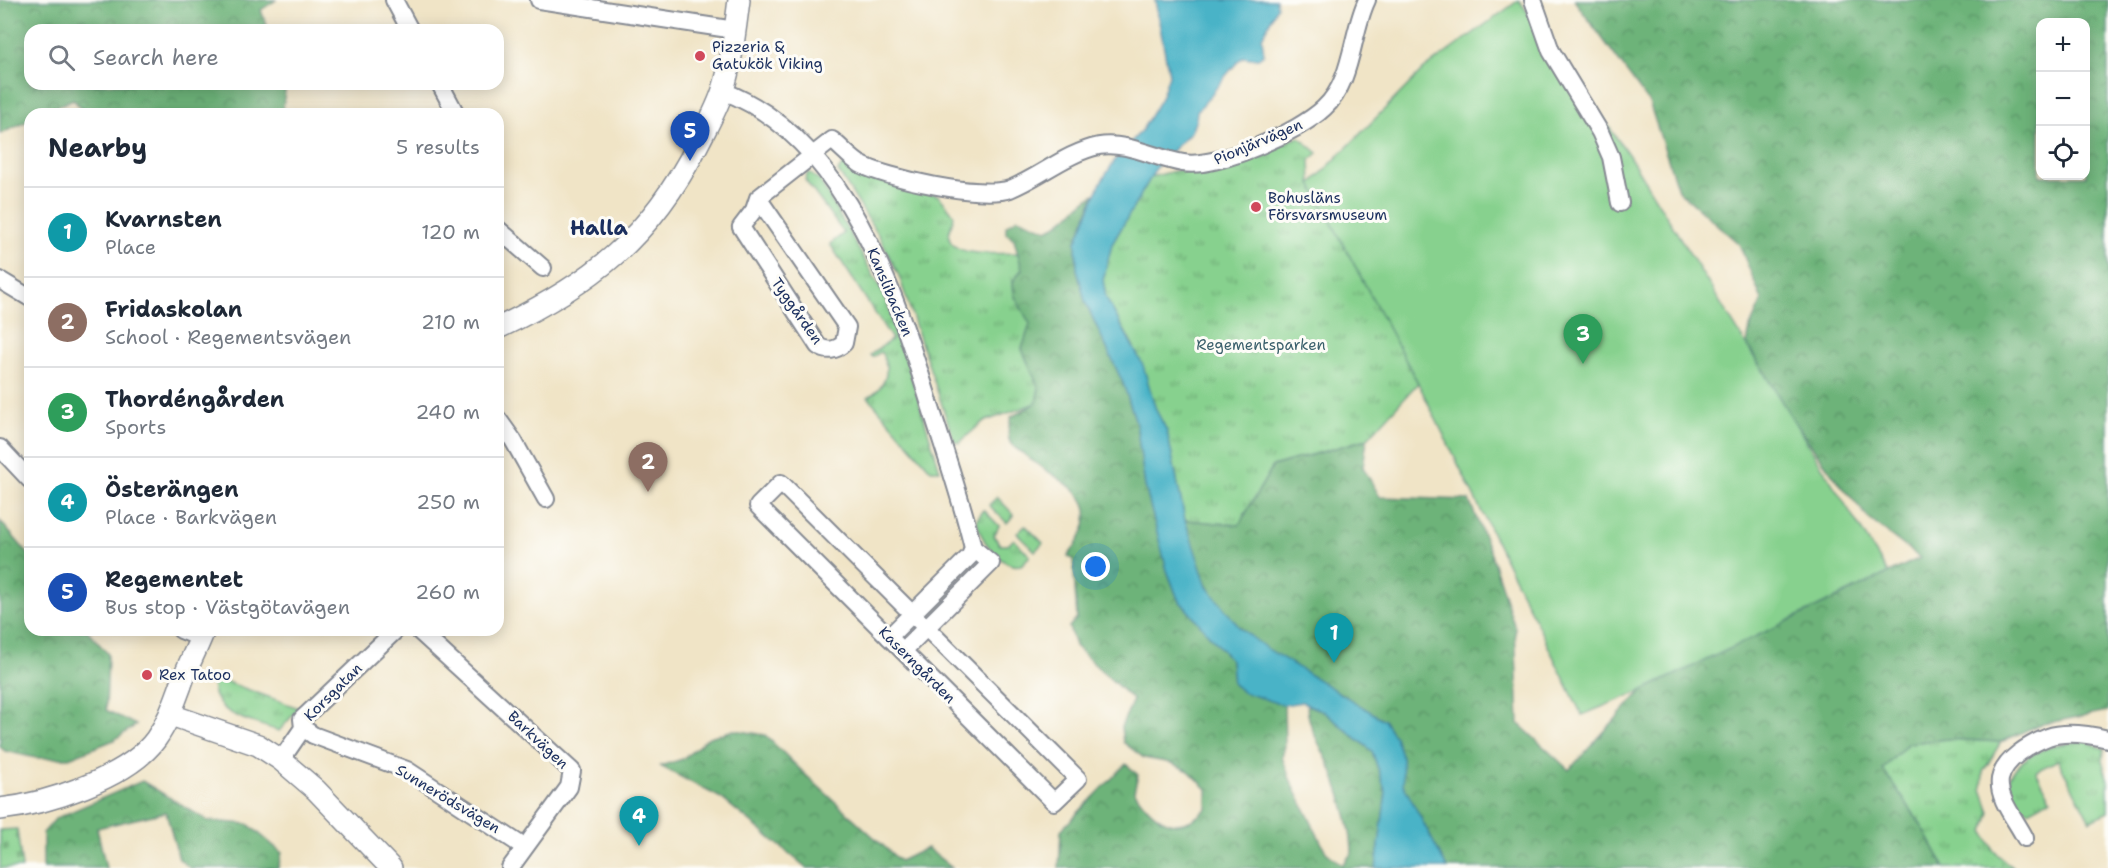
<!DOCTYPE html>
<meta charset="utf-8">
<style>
:root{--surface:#fff;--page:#f6f6f7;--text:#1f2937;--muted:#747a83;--line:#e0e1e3;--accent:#7c3aed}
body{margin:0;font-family:"Shantell Sans",sans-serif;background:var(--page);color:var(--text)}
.controls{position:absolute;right:18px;top:18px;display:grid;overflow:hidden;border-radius:12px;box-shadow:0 3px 15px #0003}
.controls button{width:54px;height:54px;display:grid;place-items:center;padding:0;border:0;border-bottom:2px solid var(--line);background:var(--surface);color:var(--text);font:30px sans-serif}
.you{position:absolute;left:1096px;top:567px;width:21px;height:21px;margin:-15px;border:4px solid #fff;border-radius:50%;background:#1a73e8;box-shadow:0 0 0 9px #1a73e833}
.badge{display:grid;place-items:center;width:39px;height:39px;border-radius:50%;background:var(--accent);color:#fff;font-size:20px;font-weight:700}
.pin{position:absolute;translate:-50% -50px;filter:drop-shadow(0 2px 3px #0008)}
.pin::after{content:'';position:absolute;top:32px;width:21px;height:18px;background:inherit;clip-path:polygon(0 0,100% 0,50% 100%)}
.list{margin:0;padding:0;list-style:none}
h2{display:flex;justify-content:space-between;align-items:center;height:78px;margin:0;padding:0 24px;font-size:26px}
h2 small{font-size:20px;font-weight:400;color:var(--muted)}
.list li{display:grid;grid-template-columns:39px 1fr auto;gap:18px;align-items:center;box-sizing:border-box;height:90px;padding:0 24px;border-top:2px solid var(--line)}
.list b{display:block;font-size:22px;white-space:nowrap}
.list p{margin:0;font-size:20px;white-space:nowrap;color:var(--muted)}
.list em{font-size:20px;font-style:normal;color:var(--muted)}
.icon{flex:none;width:33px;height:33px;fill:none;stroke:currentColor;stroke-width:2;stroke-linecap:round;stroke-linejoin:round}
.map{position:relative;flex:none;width:2108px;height:868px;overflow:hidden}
.search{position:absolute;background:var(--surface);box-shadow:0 3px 15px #0003;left:24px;top:24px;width:480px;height:66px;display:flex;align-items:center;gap:15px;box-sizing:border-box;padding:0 21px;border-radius:18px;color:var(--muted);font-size:22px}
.panel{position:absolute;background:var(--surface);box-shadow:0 3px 15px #0003;left:24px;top:108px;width:480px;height:528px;border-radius:18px}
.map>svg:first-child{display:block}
.grass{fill:url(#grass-tufts);stroke:#518076;stroke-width:1.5}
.forest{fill:url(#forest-crowns);stroke:#44716c;stroke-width:1.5;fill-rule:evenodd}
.cemetery{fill:url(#cemetery-stones);stroke:#518076;stroke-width:1.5}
.pitch{fill:#87d18e;stroke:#518076;stroke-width:1.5}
.water{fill:#49b3c7;stroke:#327192;stroke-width:1.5}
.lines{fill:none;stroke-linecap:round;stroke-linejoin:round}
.minor-casing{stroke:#868a92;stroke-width:20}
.tertiary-casing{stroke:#868a92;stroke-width:24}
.minor{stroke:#fff;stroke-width:16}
.tertiary{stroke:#fff;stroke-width:21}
.poi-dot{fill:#d1495b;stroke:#fdfcf7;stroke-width:2}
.labels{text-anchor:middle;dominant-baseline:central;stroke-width:6;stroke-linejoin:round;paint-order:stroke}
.poi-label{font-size:15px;fill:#1b2f5e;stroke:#fdfcf7;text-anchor:start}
.street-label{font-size:15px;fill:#1b2f5e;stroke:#fdfcf7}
.park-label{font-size:15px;fill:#3b606c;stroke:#fdfcf7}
.district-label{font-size:21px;font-weight:bold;fill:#1b2f5e;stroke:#fdfcf7}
</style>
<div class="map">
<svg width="2108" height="868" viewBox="0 0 2108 868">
<defs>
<pattern id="grass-tufts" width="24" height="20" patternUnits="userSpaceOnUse" patternTransform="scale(1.5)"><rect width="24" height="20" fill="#87d18e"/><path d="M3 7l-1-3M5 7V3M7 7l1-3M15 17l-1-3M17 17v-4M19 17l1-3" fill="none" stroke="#6eaa77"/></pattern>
<pattern id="forest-crowns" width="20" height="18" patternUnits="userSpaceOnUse" patternTransform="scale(1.5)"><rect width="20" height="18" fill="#6db379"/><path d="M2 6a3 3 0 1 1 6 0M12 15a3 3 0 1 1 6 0" fill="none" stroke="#599266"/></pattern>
<pattern id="cemetery-stones" width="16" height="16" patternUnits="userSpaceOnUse" patternTransform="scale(1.5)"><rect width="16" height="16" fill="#87d18e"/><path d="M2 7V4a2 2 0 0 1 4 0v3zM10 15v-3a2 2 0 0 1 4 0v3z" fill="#6eaa77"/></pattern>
</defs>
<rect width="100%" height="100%" fill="#fdfcf7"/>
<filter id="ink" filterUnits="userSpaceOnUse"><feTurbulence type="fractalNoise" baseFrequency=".0167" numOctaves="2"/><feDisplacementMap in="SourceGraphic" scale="12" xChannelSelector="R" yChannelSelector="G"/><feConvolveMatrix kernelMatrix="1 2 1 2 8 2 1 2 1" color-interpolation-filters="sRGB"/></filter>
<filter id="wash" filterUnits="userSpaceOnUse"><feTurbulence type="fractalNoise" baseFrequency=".008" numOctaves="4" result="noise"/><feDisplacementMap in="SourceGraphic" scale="24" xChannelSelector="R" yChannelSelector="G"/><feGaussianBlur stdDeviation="1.35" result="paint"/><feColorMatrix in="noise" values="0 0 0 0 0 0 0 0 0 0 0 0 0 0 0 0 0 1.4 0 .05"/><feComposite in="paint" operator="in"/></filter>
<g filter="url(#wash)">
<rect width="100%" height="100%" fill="#f0e4c6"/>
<!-- grass -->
<g class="grass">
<path d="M1299 137 1318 153 1310 160 1311 184 1418 383 1367 439 1273 466 1239 525 1185 520 1167 431 1156 410 1133 345 1106 298 1103 280 1112 244 1151 177 1275 146Z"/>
<path d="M845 163 939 196 954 215C953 221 950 228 949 234 947 259 1001 253 1018 253L1022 269 1013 281 1014 295 1031 324 1022 349 1039 388 1036 403 983 422 959 443 954 441 899 276 879 236 838 171Z"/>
<path d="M808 172 820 181 880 287 896 327 940 470H931L868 397C887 386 891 371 881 352L872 357 870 355 892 339 830 244 844 233 805 180Z"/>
<path d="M997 497 1014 515 1007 523 989 505Z"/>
<path d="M984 510 999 526 994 536 1000 545H1008L1014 539 1030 556 1021 565C1001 569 977 537 977 519Z"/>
<path d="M1025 525 1043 543 1035 551 1017 533Z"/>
<path d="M213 677 299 708 279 731C251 721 207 715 213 677Z"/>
<path d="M1948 739 2001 742 1983 772 1982 789 1990 812 1984 832 1994 851 2013 868H1945L1920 823 1882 769 1908 743Z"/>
<path d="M2075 742H2088L2105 749 2102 760 2108 781V812L2090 821 2058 760 2036 771 2051 799 2029 811C1991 794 2010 765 2039 751 2050 746 2063 744 2075 742Z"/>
</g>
<!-- forest -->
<g class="forest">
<path d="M0 0H276L261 10 268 30H30V84H286L282 114H86L73 99 42 114H30V120L0 134Z"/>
<path d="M1574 0H2108V711L2038 725 2001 742 1948 739 1908 743 1883 769 1920 823 1945 868H1447L1402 784V758L1395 737 1384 720C1330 687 1234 643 1207 585 1197 565 1193 542 1185 520L1239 525 1273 466 1367 439 1363 467 1380 497 1469 500 1490 551 1515 628 1519 724 1569 770 1641 691 1920 558 1869 519 1836 479 1792 419 1747 344 1750 327 1762 300 1739 244 1678 190 1649 102ZM2040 22H2086V176H2040Z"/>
<path d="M1095 194 1076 242 1077 269 1085 301 1123 383 1136 422 1145 486 1167 570 1178 599 1231 660 1233 684 1284 705 1285 746 1282 757 1290 779 1326 852 1342 865 1352 853C1352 832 1343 800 1335 779 1327 754 1308 732 1307 705L1323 711 1372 751 1386 792 1379 846 1381 868H1059L1061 830 1126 764 1138 775 1134 791C1154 820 1178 839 1207 808V789L1189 771 1171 763 1144 758 1123 742 1121 727 1133 700 1075 646 1069 627 1077 618 1073 560 1068 556C1114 496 1065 487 1026 456 1022 452 1014 448 1011 444 1006 436 1009 426 1011 417L1036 403 1039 388 1022 349 1030 324 1014 295 1013 281 1022 269 1014 239 1006 233V226L1018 218 1047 230C1067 221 1077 204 1095 194Z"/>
<path d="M0 521 30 556V630H87L108 654 106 710 136 725 114 740 69 758H36L5 751 0 747Z"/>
<path d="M734 730 765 735 807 776 900 861 927 848 952 868H807L721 798 660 766 683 759 709 737Z"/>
<path d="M142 781 208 821 248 824 282 853 278 868H190L179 859 166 812 97 828 106 868H43V833L56 818Z"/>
</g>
<!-- cemetery -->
<path class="cemetery" d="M17 829 22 868H0V830Z"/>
<!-- pitch -->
<path class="pitch" d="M1519 0 1628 154 1888 573 1641 691 1582 715 1418 383 1311 184 1424 69Z"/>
<!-- water -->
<path class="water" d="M1155 0H1276L1277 7 1262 38 1264 54 1257 59 1243 57C1225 73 1214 94 1197 111L1196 120 1191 132 1158 165 1112 244 1103 280 1106 298 1143 365 1156 410 1167 431 1185 520 1207 587 1240 628 1266 648 1384 720 1395 737 1402 758 1403 784 1447 868H1376L1386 792 1372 751 1323 711 1302 702 1284 705 1243 692 1233 684 1231 660 1178 599 1167 570 1145 486 1136 422 1123 383 1085 301 1077 269 1076 242 1101 182 1117 157 1142 130 1161 98 1169 75Z"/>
</g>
<g filter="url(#ink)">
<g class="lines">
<defs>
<g id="minor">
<path d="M394 0 410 30"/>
<path d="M539 0 735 30"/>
<path d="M1533 0 1551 51 1600 132 1611 157 1620 203"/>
<path d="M440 84 456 114"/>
<path d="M723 91C846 138 896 294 931 408 946 455 962 501 973 548L991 563 903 651"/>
<path d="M758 198 847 327 844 343C836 351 827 352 818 346L741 227 754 210 758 198 832 140C841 147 850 158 860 164 885 178 982 199 1010 189 1040 177 1066 153 1099 146 1126 141 1157 159 1183 163 1217 169 1299 132 1324 108 1353 82 1351 33 1367 0"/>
<path d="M498 229 543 268"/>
<path d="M0 280 30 298"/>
<path d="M498 419 513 440 546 499"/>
<path d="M0 448 30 480"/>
<path d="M781 483 1078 779 1054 802 758 506Z"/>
<path d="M181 630 201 638"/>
<path d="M418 630 572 771 569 787 510 868"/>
<path d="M889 637 970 556 973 548"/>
<path d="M303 728 313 735 407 770 524 847"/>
<path d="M281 760 303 728 302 719 396 630"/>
<path d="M2025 838C2017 821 1997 799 2000 779 2004 759 2030 744 2048 737 2065 731 2091 735 2108 739"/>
</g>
<g id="tertiary">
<path d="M498 328C591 284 651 237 698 144 707 126 717 109 723 90 732 61 735 30 739 0"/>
<path d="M171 715 258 745 281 760 316 790 391 868"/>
<path d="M0 809C46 804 128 778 156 739 168 722 174 704 181 685 187 666 197 649 204 630"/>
</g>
</defs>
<!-- minor casing -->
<use href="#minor" class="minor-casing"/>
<!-- tertiary casing -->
<use href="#tertiary" class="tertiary-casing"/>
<!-- minor -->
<use href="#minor" class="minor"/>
<!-- tertiary -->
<use href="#tertiary" class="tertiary"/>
</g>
</g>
<!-- markers -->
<g class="poi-dot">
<circle cx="700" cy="56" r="6"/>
<circle cx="1256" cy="207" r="6"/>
<circle cx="147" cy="675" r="6"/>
</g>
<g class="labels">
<!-- poi labels -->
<g class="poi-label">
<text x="712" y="47">Pizzeria &amp;<tspan x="712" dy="17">Gatukök Viking</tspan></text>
<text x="1268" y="198">Bohusläns<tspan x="1268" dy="17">Försvarsmuseum</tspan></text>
<text x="159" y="675">Rex Tatoo</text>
</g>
<!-- street labels -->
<g class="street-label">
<text transform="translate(1258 142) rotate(-23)">Pionjärvägen</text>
<text transform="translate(890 292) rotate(67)">Kanslibacken</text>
<text transform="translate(797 311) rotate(55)">Tyggården</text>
<text transform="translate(917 665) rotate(45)">Kaserngården</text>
<text transform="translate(333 692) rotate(-45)">Korsgatan</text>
<text transform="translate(538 740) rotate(43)">Barkvägen</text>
<text transform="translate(448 799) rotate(31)">Sunnerödsvägen</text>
</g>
<!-- park labels -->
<g class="park-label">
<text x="1261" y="345">Regementsparken</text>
</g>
<!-- district labels -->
<g class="district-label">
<text x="599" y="228">Halla</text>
</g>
</g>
</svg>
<div class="controls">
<button>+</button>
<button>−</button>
<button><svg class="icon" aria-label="locate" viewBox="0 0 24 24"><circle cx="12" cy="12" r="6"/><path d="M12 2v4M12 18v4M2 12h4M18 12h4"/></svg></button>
</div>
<div class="you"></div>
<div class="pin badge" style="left:1334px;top:663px;background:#0f9aa8">1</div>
<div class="pin badge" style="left:648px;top:492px;background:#8d6e63">2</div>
<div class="pin badge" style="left:1583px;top:364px;background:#2e9e5b">3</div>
<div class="pin badge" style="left:639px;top:846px;background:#0f9aa8">4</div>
<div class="pin badge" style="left:690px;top:161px;background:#1a4fb4">5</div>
<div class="search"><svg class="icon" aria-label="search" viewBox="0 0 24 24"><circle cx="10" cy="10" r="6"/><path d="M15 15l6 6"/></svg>Search here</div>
<section class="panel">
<h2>Nearby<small>5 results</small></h2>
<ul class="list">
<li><span class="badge" style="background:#0f9aa8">1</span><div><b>Kvarnsten</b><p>Place</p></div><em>120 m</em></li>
<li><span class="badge" style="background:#8d6e63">2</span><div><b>Fridaskolan</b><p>School · Regementsvägen</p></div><em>210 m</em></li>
<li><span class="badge" style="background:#2e9e5b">3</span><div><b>Thordéngården</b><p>Sports</p></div><em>240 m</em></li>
<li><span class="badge" style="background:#0f9aa8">4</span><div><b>Österängen</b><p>Place · Barkvägen</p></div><em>250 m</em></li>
<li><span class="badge" style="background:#1a4fb4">5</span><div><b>Regementet</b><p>Bus stop · Västgötavägen</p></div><em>260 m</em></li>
</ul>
</section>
</div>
